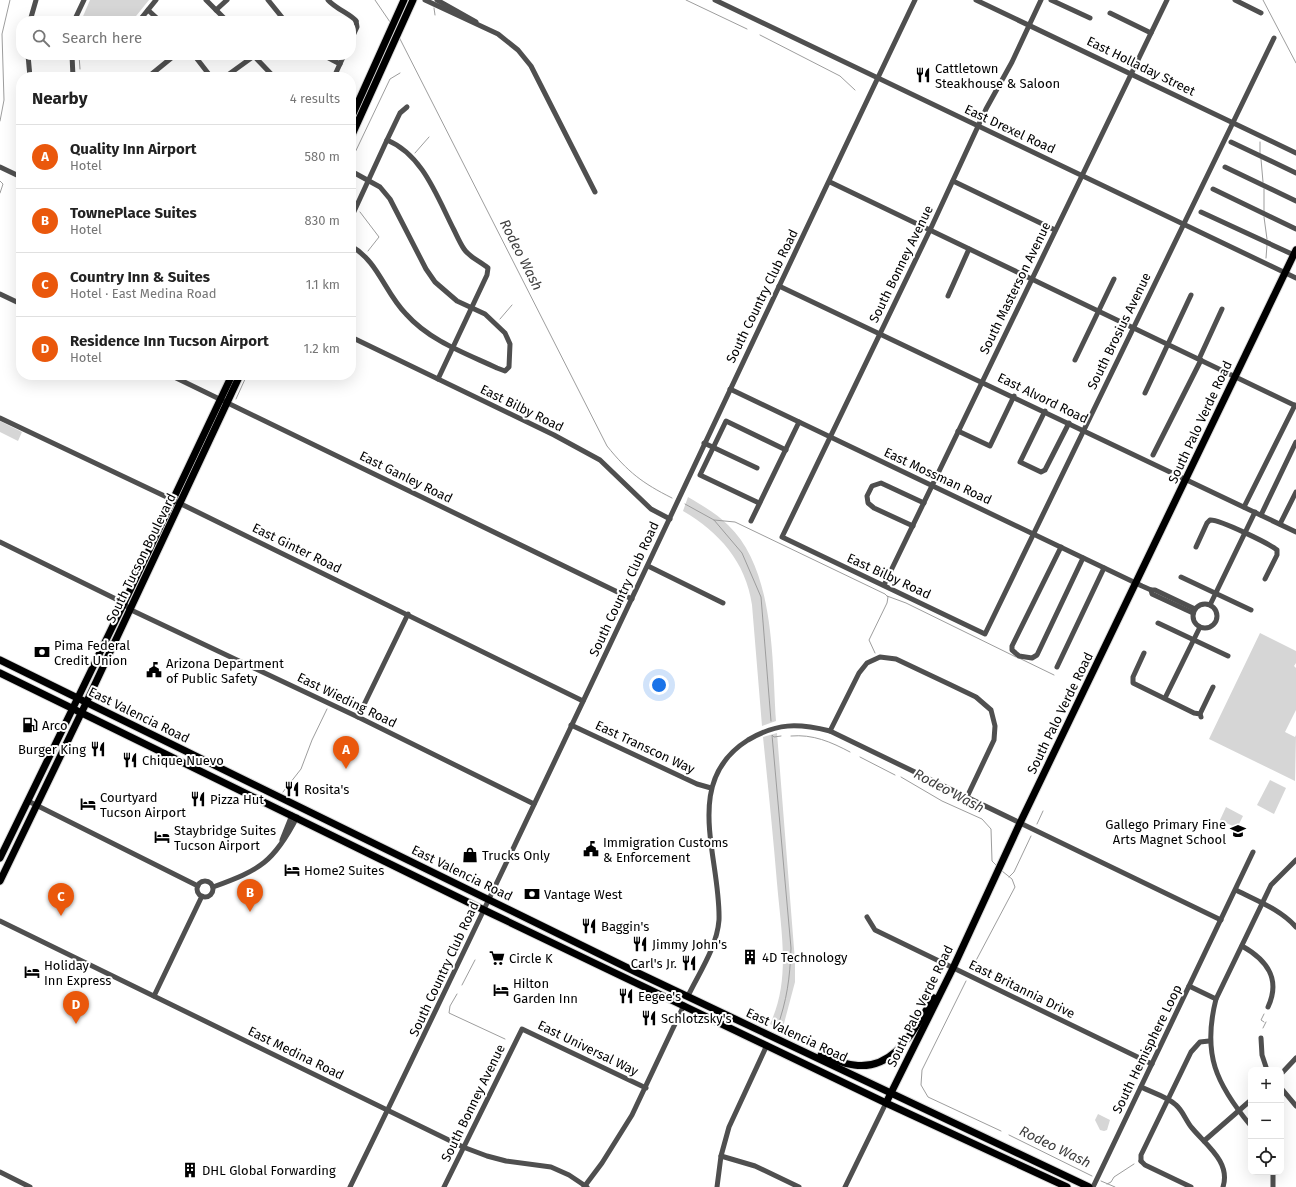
<!DOCTYPE html>
<meta charset="utf-8">
<style>
:root{--surface:#fff;--page:#f6f6f6;--text:#222;--muted:#767676;--line:#e0e0e0;--accent:#ea580c}
body{margin:0;font-family:"Fira Sans",sans-serif;background:var(--page);color:var(--text)}
.controls{position:absolute;right:12px;bottom:12px;display:grid;overflow:hidden;border-radius:8px;box-shadow:0 4px 16px #0002}
.controls button{width:36px;height:36px;display:grid;place-items:center;padding:0;border:0;border-bottom:1px solid var(--line);background:var(--surface);color:var(--text);font:20px sans-serif}
.you{position:absolute;left:659px;top:685px;width:14px;height:14px;margin:-10px;border:3px solid #fff;border-radius:50%;background:#1a73e8;box-shadow:0 0 0 6px #1a73e833}
.badge{display:grid;place-items:center;width:26px;height:26px;border-radius:50%;background:var(--accent);color:#fff;font-size:13px;font-weight:700}
.pin{position:absolute;translate:-50% -33px;filter:drop-shadow(0 1px 2px #0008)}
.pin::after{content:'';position:absolute;top:21px;width:14px;height:12px;background:inherit;clip-path:polygon(0 0,100% 0,50% 100%)}
.list{margin:0;padding:0;list-style:none}
h2{display:flex;justify-content:space-between;align-items:center;height:52px;margin:0;padding:0 16px;font-size:17px}
h2 small{font-size:13px;font-weight:400;color:var(--muted)}
.list li{display:grid;grid-template-columns:26px 1fr auto;gap:12px;align-items:center;box-sizing:border-box;height:64px;padding:0 16px;border-top:1px solid var(--line)}
.list b{display:block;font-size:15px;white-space:nowrap}
.list p{margin:0;font-size:13px;white-space:nowrap;color:var(--muted)}
.list em{font-size:13px;font-style:normal;color:var(--muted)}
.icon{flex:none;width:22px;height:22px;fill:none;stroke:currentColor;stroke-width:2;stroke-linecap:round;stroke-linejoin:round}
.map{position:relative;flex:none;width:1296px;height:1187px;overflow:hidden}
.search{position:absolute;background:var(--surface);box-shadow:0 4px 16px #0002;left:16px;top:16px;width:340px;height:44px;display:flex;align-items:center;gap:10px;box-sizing:border-box;padding:0 14px;border-radius:16px;color:var(--muted);font-size:15px}
.panel{position:absolute;background:var(--surface);box-shadow:0 4px 16px #0002;left:16px;top:72px;width:340px;height:308px;border-radius:16px}
.map>svg:first-child{display:block}
.green{fill:#d6d6d6}
.lines{fill:none;stroke-linecap:round;stroke-linejoin:round}
.stream{stroke:#9d9d9d;stroke-width:1}
.major-casing{stroke:#dbdbdb;stroke-width:9}
.minor{stroke:#4f4f4f;stroke-width:5}
.major{stroke:#000;stroke-width:7}
.labels{text-anchor:middle;dominant-baseline:central;stroke-width:4;stroke-linejoin:round;paint-order:stroke}
.street-label{font-size:13px;fill:#000;stroke:#fff}
.poi-label{font-size:13px;fill:#000;stroke:#fff;text-anchor:start}
.water-label{font-size:14px;font-style:italic;fill:#3e3e3e;stroke:#fff}
</style>
<div class="map">
<svg width="1296" height="1187" viewBox="0 0 1296 1187">
<rect width="100%" height="100%" fill="#fff"/>
<!-- green -->
<g class="green">
<path d="M90 0H149L132 21H81Z"/>
<path d="M0 421 22 432 18 441 0 432Z"/>
<path d="M688 497C701 505 716 513 728 525 775 569 772 661 776 721L762 726 752 605C746 562 719 532 683 511Z"/>
<path d="M1260 633 1296 651V663L1294 666 1296 668V710L1285 732 1295 737 1296 735 1295 781 1209 739Z"/>
<path d="M777 733 795 961V982L782 1031 770 1024C791 980 781 931 777 883 773 834 768 786 763 737Z"/>
<path d="M1270 780 1286 788 1274 814 1257 805Z"/>
<path d="M1226 807 1243 816 1237 828 1220 820Z"/>
<path d="M1098 1114 1110 1120 1107 1130 1104 1131 1100 1130 1095 1120Z"/>
</g>
<g class="lines">
<!-- stream -->
<g class="stream">
<path d="M375 0 390 22"/>
<path d="M686 0 747 29"/>
<path d="M1263 0 1296 63"/>
<path d="M434 8 435 15"/>
<path d="M760 35 840 76 855 90"/>
<path d="M399 37 607 446C628 472 642 483 672 498"/>
<path d="M79 55 80 69"/>
<path d="M0 121 4 100 2 34 10 0"/>
<path d="M1260 142V154"/>
<path d="M415 153 429 137"/>
<path d="M1261 159 1263 182"/>
<path d="M351 161 390 79 400 73"/>
<path d="M0 181 3 184 0 193"/>
<path d="M360 212 379 237 368 251"/>
<path d="M1264 212V189"/>
<path d="M1264 217 1267 239"/>
<path d="M1266 258 1267 245"/>
<path d="M500 319 512 305"/>
<path d="M236 399 246 377"/>
<path d="M685 504 714 520 742 553 761 597 771 721"/>
<path d="M714 520 735 522 885 594 888 597 887 603 869 640 875 653"/>
<path d="M887 596 906 603 1016 657"/>
<path d="M1019 658 1054 675"/>
<path d="M791 736C813 734 831 742 850 752"/>
<path d="M860 757 895 775"/>
<path d="M901 777 942 801 982 819 991 829 992 861 997 866"/>
<path d="M283 792 301 769 312 740 327 709"/>
<path d="M1037 824 1043 811"/>
<path d="M1009 877 1014 872 1031 836"/>
<path d="M971 970 1015 887 1012 879 1002 871"/>
<path d="M966 981 922 1070 921 1085 928 1097 1001 1131"/>
<path d="M462 985 475 960"/>
<path d="M457 994 450 1006 449 1013 505 1039"/>
<path d="M1264 1014 1261 1020 1264 1022"/>
<path d="M777 1028C787 1000 790 978 791 948L772 735 774 737 781 736"/>
<path d="M1263 1028 1266 1022"/>
<path d="M1009 1135 1092 1176"/>
<path d="M1101 1181 1115 1187"/>
<path d="M1107 1184 1111 1182 1114 1177 1134 1164"/>
</g>
<defs>
<g id="major">
<path d="M351 118 404 0"/>
<path d="M351 137 413 0"/>
<path d="M0 660 636 972 1089 1187"/>
<path d="M0 673 484 910 886 1103 1067 1187"/>
<path d="M0 858 124 603 232 375"/>
<path d="M0 881 88 699 240 375"/>
<path d="M821 1055C832 1058 843 1064 854 1065 896 1071 914 1028 934 998"/>
<path d="M886 1103 953 968 1020 823 1296 250"/>
</g>
</defs>
<!-- major casing -->
<use href="#major" class="major-casing"/>
<!-- minor -->
<g class="minor">
<path d="M206 0 227 21"/>
<path d="M268 0 285 21"/>
<path d="M328 0C336 9 352 15 356 21"/>
<path d="M425 0 498 34 518 50 531 66 595 192"/>
<path d="M437 0 476 22"/>
<path d="M715 0 1296 278"/>
<path d="M976 0 1296 153"/>
<path d="M1041 0 1012 62 986 109 930 230 782 537 985 634 1274 38"/>
<path d="M1051 0 1090 18"/>
<path d="M1235 0 1261 13"/>
<path d="M148 10 160 21"/>
<path d="M216 10 227 0"/>
<path d="M1110 13 1151 33"/>
<path d="M30 21 36 0"/>
<path d="M74 21 84 0"/>
<path d="M139 21 156 0"/>
<path d="M351 40 357 27 356 21"/>
<path d="M28 55 30 77"/>
<path d="M72 55 73 77"/>
<path d="M194 55 211 77"/>
<path d="M253 55 274 77"/>
<path d="M323 55 340 64"/>
<path d="M148 77 175 55"/>
<path d="M225 77 254 56"/>
<path d="M334 77 344 55"/>
<path d="M387 140 400 113 407 107"/>
<path d="M1231 142 1296 173"/>
<path d="M0 167 21 177"/>
<path d="M1225 167 1296 201"/>
<path d="M351 171 380 187 390 199 426 269 435 282 457 301 485 314 505 333 510 344 509 367 505 371 497 368C465 353 430 341 406 314 385 293 378 261 351 246"/>
<path d="M953 181 1055 230"/>
<path d="M830 182 1296 406"/>
<path d="M1213 189 1296 229"/>
<path d="M1201 212 1294 255"/>
<path d="M351 218 387 140C423 155 437 197 454 230 457 236 460 243 464 249 470 258 480 261 488 268L487 275 438 379"/>
<path d="M779 286 1296 532"/>
<path d="M0 294 21 304"/>
<path d="M948 296 969 249"/>
<path d="M351 337 554 435 600 460 651 509 670 519"/>
<path d="M1199 359 1222 309"/>
<path d="M1075 360 1114 279"/>
<path d="M170 375 632 599"/>
<path d="M730 389 1142 586 1151 590 1152 594 1193 613"/>
<path d="M1145 393 1191 295"/>
<path d="M1045 411 1020 462 1041 472 1045 470 1069 423"/>
<path d="M0 418 173 500 583 701"/>
<path d="M958 431 990 446 1014 396"/>
<path d="M704 443 757 468"/>
<path d="M1153 455 1201 360"/>
<path d="M759 503 700 475 726 421 786 450"/>
<path d="M1244 507 1295 405"/>
<path d="M1261 515 1296 442"/>
<path d="M751 521 799 422"/>
<path d="M1280 524 1296 492"/>
<path d="M913 526 874 508 868 503 867 496 872 486 881 483 924 503"/>
<path d="M0 542 124 603 129 609 358 717 534 804"/>
<path d="M1061 547 1012 646V650L1019 656 1032 658 1037 655 1083 558"/>
<path d="M1196 547 1207 523 1210 520C1219 519 1270 544 1277 550V555L1265 579"/>
<path d="M648 566 723 603"/>
<path d="M1181 577 1251 610"/>
<path d="M884 585 1167 0"/>
<path d="M1151 590H1155L1195 609"/>
<circle cx="1205" cy="616" r="12"/>
<path d="M1210 605 1255 512"/>
<path d="M1158 623 1228 656"/>
<path d="M1144 653 1133 677V683L1194 713 1200 714 1201 717"/>
<path d="M1057 667 1104 568"/>
<path d="M1165 698 1200 627"/>
<path d="M1200 714 1213 687"/>
<path d="M358 717 408 614"/>
<path d="M571 725 697 784 711 788"/>
<path d="M830 731 859 673 867 663 880 657 896 659 951 685 976 697 991 710 995 726 994 740 967 797"/>
<path d="M28 801 198 886"/>
<path d="M282 840 292 815"/>
<circle cx="205" cy="889" r="8"/>
<path d="M213 887C260 870 274 862 297 817"/>
<path d="M1236 890C1257 901 1280 909 1296 927"/>
<path d="M867 917 875 930 1152 1064"/>
<path d="M0 921 463 1147 487 1156 506 1161 551 1167 569 1175 587 1187"/>
<path d="M1242 946C1267 960 1281 979 1268 1007"/>
<path d="M1189 986 1216 999"/>
<path d="M154 996 202 896"/>
<path d="M688 996C699 973 717 947 719 920 721 858 681 782 748 740 777 723 797 723 830 731L1221 920"/>
<path d="M1261 1038 1262 1055 1267 1070"/>
<path d="M1281 1074 1296 1058"/>
<path d="M1141 1087C1151 1092 1168 1097 1176 1105 1183 1111 1186 1121 1192 1128 1206 1145 1231 1162 1223 1187"/>
<path d="M1281 1088 1296 1106"/>
<path d="M1251 1126C1216 1084 1202 1054 1216 999L1271 885 1296 860"/>
<path d="M1204 1141 1251 1100"/>
<path d="M721 1156 755 1166 799 1187"/>
<path d="M1141 1161V1155L1191 1052 1200 1042 1209 1041"/>
<path d="M1141 1161 1145 1165 1191 1187"/>
<path d="M0 1172 30 1187"/>
<path d="M350 1187C543 793 726 395 915 0"/>
<path d="M444 1187 522 1029 646 1088"/>
<path d="M584 1187 602 1163 632 1115 684 1005"/>
<path d="M717 1187 721 1156 729 1127 767 1045"/>
<path d="M845 1187 886 1103"/>
<path d="M1093 1187 1253 852"/>
<path d="M1273 1187V1172"/>
</g>
<!-- major -->
<use href="#major" class="major"/>
</g>
<!-- icons -->
<defs>
<symbol id="restaurant-bare" viewBox="-9 -9 18 18"><path d="M-5-6h1v4h1v-4h1v4h1v-4h1v5L-1.5 .5V6h-2V.5L-5-1ZM5-6V6H3V1.5H1.5Q1.5-4 5-6Z" fill="#000" stroke="#fff" stroke-width="2.5" paint-order="stroke"/></symbol>
<symbol id="bank-bare" viewBox="-9 -9 18 18"><path d="M-6-4H6V4H-6ZM0-2.3a2.3 2.3 0 1 0 0 4.6a2.3 2.3 0 1 0 0-4.6Z" fill="#000" stroke="#fff" stroke-width="2.5" paint-order="stroke"/></symbol>
<symbol id="civic-bare" viewBox="-9 -9 18 18"><path d="M-.6-6.5H3V-4.5H.6V-3L4-1V1h2V6H-6V1h2V-1L-.6-3ZM-1.2 2.5V6h2.4V2.5Z" fill="#000" stroke="#fff" stroke-width="2.5" paint-order="stroke"/></symbol>
<symbol id="fuel-bare" viewBox="-9 -9 18 18"><path d="M-5.5-6h7V0h2V4h1.3V-2.5L3-4.5l.8-.8L6-3V5H2.5V1h-1V6h-7ZM-4.2-4.7v3.2H.2V-4.7Z" fill="#000" stroke="#fff" stroke-width="2.5" paint-order="stroke"/></symbol>
<symbol id="hotel-bare" viewBox="-9 -9 18 18"><path d="M-6-4.5h1.5V1H6V5H4.5V3h-9V5H-6ZM-4 0a1.8 1.8 0 1 1 3.6 0ZM.5 0V-2.5h3Q6-2.5 6 0Z" fill="#000" stroke="#fff" stroke-width="2.5" paint-order="stroke"/></symbol>
<symbol id="school-bare" viewBox="-9 -9 18 18"><path d="M0-5L7-2L0 1L-7-2ZM-4 1L0 2.5L4 1V4Q0 6-4 4Z" fill="#000" stroke="#fff" stroke-width="2.5" paint-order="stroke"/></symbol>
<symbol id="shop-bare" viewBox="-9 -9 18 18"><path d="M-5-2.5h2.3a2.7 3.5 0 0 1 5.4 0H5L5.5 6h-11ZM-1.5-2.5h3a1.5 2.3 0 0 0-3 0Z" fill="#000" stroke="#fff" stroke-width="2.5" paint-order="stroke"/></symbol>
<symbol id="building-bare" viewBox="-9 -9 18 18"><path d="M-4-6H4V6H1V3H-1V6H-4ZM-2.5-4.3h1.7v1.8h-1.7ZM.8-4.3h1.7v1.8H.8ZM-2.5-1h1.7V.8h-1.7ZM.8-1h1.7V.8H.8Z" fill="#000" stroke="#fff" stroke-width="2.5" paint-order="stroke"/></symbol>
<symbol id="supermarket-bare" viewBox="-9 -9 18 18"><path d="M-6-5.5h2.5l.6 2H6L4.5 2H-2.5L-4.4-4H-6ZM-1.5 3.2a1.3 1.3 0 1 0 .1 0ZM3 3.2a1.3 1.3 0 1 0 .1 0Z" fill="#000" stroke="#fff" stroke-width="2.5" paint-order="stroke"/></symbol>
</defs>
<g fill-rule="evenodd">
<use href="#restaurant-bare" x="912" y="64" width="22" height="22"/>
<use href="#bank-bare" x="31" y="641" width="22" height="22"/>
<use href="#civic-bare" x="143" y="659" width="22" height="22"/>
<use href="#fuel-bare" x="19" y="714" width="22" height="22"/>
<use href="#restaurant-bare" x="87" y="738" width="22" height="22"/>
<use href="#restaurant-bare" x="119" y="749" width="22" height="22"/>
<use href="#restaurant-bare" x="281" y="778" width="22" height="22"/>
<use href="#restaurant-bare" x="187" y="788" width="22" height="22"/>
<use href="#hotel-bare" x="77" y="793" width="22" height="22"/>
<use href="#school-bare" x="1227" y="820" width="22" height="22"/>
<use href="#hotel-bare" x="151" y="826" width="22" height="22"/>
<use href="#civic-bare" x="580" y="838" width="22" height="22"/>
<use href="#shop-bare" x="459" y="844" width="22" height="22"/>
<use href="#hotel-bare" x="281" y="859" width="22" height="22"/>
<use href="#bank-bare" x="521" y="883" width="22" height="22"/>
<use href="#restaurant-bare" x="578" y="915" width="22" height="22"/>
<use href="#restaurant-bare" x="629" y="933" width="22" height="22"/>
<use href="#building-bare" x="739" y="946" width="22" height="22"/>
<use href="#supermarket-bare" x="486" y="947" width="22" height="22"/>
<use href="#restaurant-bare" x="678" y="952" width="22" height="22"/>
<use href="#hotel-bare" x="21" y="961" width="22" height="22"/>
<use href="#hotel-bare" x="490" y="979" width="22" height="22"/>
<use href="#restaurant-bare" x="615" y="985" width="22" height="22"/>
<use href="#restaurant-bare" x="638" y="1007" width="22" height="22"/>
<use href="#building-bare" x="179" y="1159" width="22" height="22"/>
</g>
<g class="labels">
<!-- street labels -->
<g class="street-label">
<text transform="translate(1141 66) rotate(26)">East Holladay Street</text>
<text transform="translate(1010 129) rotate(25)">East Drexel Road</text>
<text transform="translate(901 264) rotate(-64)">South Bonney Avenue</text>
<text transform="translate(1015 288) rotate(-64)">South Masterson Avenue</text>
<text transform="translate(762 296) rotate(-64)">South Country Club Road</text>
<text transform="translate(1119 331) rotate(-64)">South Brosius Avenue</text>
<text transform="translate(1043 398) rotate(26)">East Alvord Road</text>
<text transform="translate(522 408) rotate(26)">East Bilby Road</text>
<text transform="translate(1200 422) rotate(-65)">South Palo Verde Road</text>
<text transform="translate(938 476) rotate(25)">East Mossman Road</text>
<text transform="translate(406 477) rotate(26)">East Ganley Road</text>
<text transform="translate(297 548) rotate(26)">East Ginter Road</text>
<text transform="translate(141 558) rotate(-64)">South Tucson Boulevard</text>
<text transform="translate(889 576) rotate(25)">East Bilby Road</text>
<text transform="translate(624 589) rotate(-65)">South Country Club Road</text>
<text transform="translate(347 700) rotate(26)">East Wieding Road</text>
<text transform="translate(1060 713) rotate(-64)">South Palo Verde Road</text>
<text transform="translate(139 715) rotate(26)">East Valencia Road</text>
<text transform="translate(645 747) rotate(25)">East Transcon Way</text>
<text transform="translate(462 873) rotate(26)">East Valencia Road</text>
<text transform="translate(444 969) rotate(-65)">South Country Club Road</text>
<text transform="translate(1022 989) rotate(26)">East Britannia Drive</text>
<text transform="translate(920 1006) rotate(-64)">South Palo Verde Road</text>
<text transform="translate(797 1035) rotate(25)">East Valencia Road</text>
<text transform="translate(588 1048) rotate(26)">East Universal Way</text>
<text transform="translate(1147 1049) rotate(-64)">South Hemisphere Loop</text>
<text transform="translate(296 1053) rotate(26)">East Medina Road</text>
<text transform="translate(473 1103) rotate(-64)">South Bonney Avenue</text>
</g>
<!-- poi labels -->
<g class="poi-label">
<text x="935" y="68">Cattletown<tspan x="935" dy="15">Steakhouse &amp; Saloon</tspan></text>
<text x="54" y="645">Pima Federal<tspan x="54" dy="15">Credit Union</tspan></text>
<text x="166" y="663">Arizona Department<tspan x="166" dy="15">of Public Safety</tspan></text>
<text x="42" y="725">Arco</text>
<text x="86" y="749" text-anchor="end">Burger King</text>
<text x="142" y="760">Chique Nuevo</text>
<text x="304" y="789">Rosita's</text>
<text x="100" y="797">Courtyard<tspan x="100" dy="15">Tucson Airport</tspan></text>
<text x="210" y="799">Pizza Hut</text>
<text x="1226" y="824" text-anchor="end">Gallego Primary Fine<tspan x="1226" dy="15">Arts Magnet School</tspan></text>
<text x="174" y="830">Staybridge Suites<tspan x="174" dy="15">Tucson Airport</tspan></text>
<text x="603" y="842">Immigration Customs<tspan x="603" dy="15">&amp; Enforcement</tspan></text>
<text x="482" y="855">Trucks Only</text>
<text x="304" y="870">Home2 Suites</text>
<text x="544" y="894">Vantage West</text>
<text x="601" y="926">Baggin's</text>
<text x="652" y="944">Jimmy John's</text>
<text x="762" y="957">4D Technology</text>
<text x="509" y="958">Circle K</text>
<text x="677" y="963" text-anchor="end">Carl's Jr.</text>
<text x="44" y="965">Holiday<tspan x="44" dy="15">Inn Express</tspan></text>
<text x="513" y="983">Hilton<tspan x="513" dy="15">Garden Inn</tspan></text>
<text x="638" y="996">Eegee's</text>
<text x="661" y="1018">Schlotzsky's</text>
<text x="202" y="1170">DHL Global Forwarding</text>
</g>
<!-- water labels -->
<g class="water-label">
<text transform="translate(521 255) rotate(63)">Rodeo Wash</text>
<text transform="translate(949 791) rotate(28)">Rodeo Wash</text>
<text transform="translate(1055 1147) rotate(26)">Rodeo Wash</text>
</g>
</g>
</svg>
<div class="controls">
<button>+</button>
<button>−</button>
<button><svg class="icon" aria-label="locate" viewBox="0 0 24 24"><circle cx="12" cy="12" r="6"/><path d="M12 2v4M12 18v4M2 12h4M18 12h4"/></svg></button>
</div>
<div class="you"></div>
<div class="pin badge" style="left:346px;top:769px">A</div>
<div class="pin badge" style="left:250px;top:912px">B</div>
<div class="pin badge" style="left:61px;top:916px">C</div>
<div class="pin badge" style="left:76px;top:1024px">D</div>
<div class="search"><svg class="icon" aria-label="search" viewBox="0 0 24 24"><circle cx="10" cy="10" r="6"/><path d="M15 15l6 6"/></svg>Search here</div>
<section class="panel">
<h2>Nearby<small>4 results</small></h2>
<ul class="list">
<li><span class="badge">A</span><div><b>Quality Inn Airport</b><p>Hotel</p></div><em>580 m</em></li>
<li><span class="badge">B</span><div><b>TownePlace Suites</b><p>Hotel</p></div><em>830 m</em></li>
<li><span class="badge">C</span><div><b>Country Inn &amp; Suites</b><p>Hotel · East Medina Road</p></div><em>1.1 km</em></li>
<li><span class="badge">D</span><div><b>Residence Inn Tucson Airport</b><p>Hotel</p></div><em>1.2 km</em></li>
</ul>
</section>
</div>
